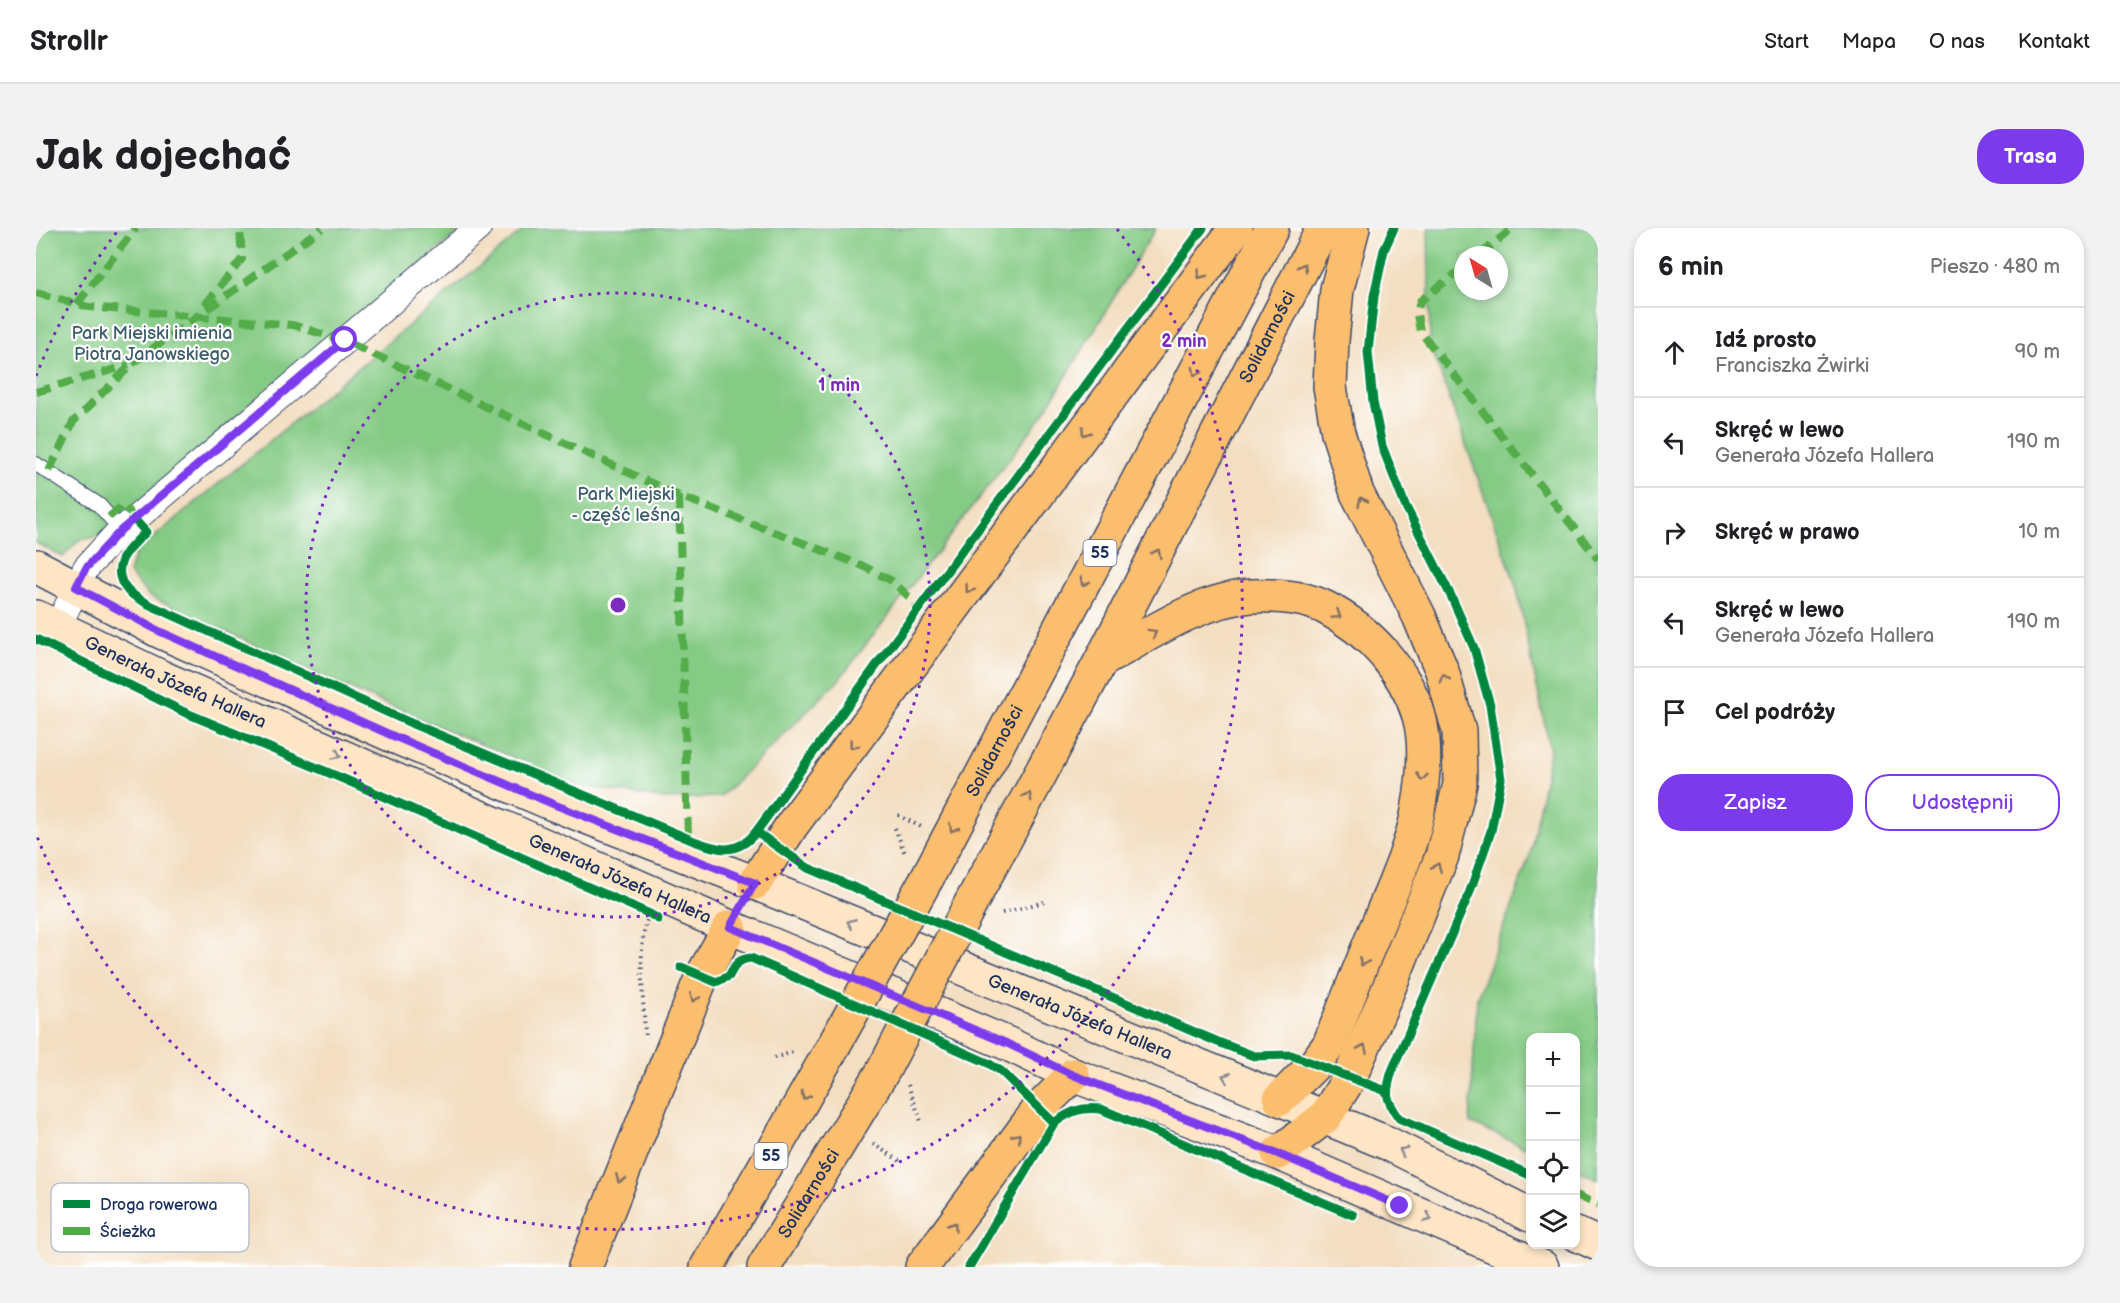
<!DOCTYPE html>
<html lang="pl">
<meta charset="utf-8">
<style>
:root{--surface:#fff;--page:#f2f2f2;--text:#202124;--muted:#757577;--line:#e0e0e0;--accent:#7c3aed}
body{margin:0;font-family:"Balsamiq Sans",sans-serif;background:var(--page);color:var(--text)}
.controls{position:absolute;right:18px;bottom:18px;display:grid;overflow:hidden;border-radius:12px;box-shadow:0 3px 9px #0003}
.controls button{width:54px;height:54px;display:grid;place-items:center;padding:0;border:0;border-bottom:2px solid var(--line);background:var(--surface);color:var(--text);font:30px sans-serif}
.compass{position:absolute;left:1418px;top:18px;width:54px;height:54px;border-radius:50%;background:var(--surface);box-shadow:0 3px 9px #0003;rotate:323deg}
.stop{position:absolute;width:18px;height:18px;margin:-14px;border:4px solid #7c3aed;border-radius:50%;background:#fff}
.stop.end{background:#7c3aed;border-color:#fff;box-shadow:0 2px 6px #0008}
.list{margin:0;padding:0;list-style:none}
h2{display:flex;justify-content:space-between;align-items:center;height:78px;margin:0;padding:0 24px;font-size:26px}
h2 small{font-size:20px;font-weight:400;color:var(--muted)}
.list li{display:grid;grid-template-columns:39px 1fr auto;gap:18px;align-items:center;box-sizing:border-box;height:90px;padding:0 24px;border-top:2px solid var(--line)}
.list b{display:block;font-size:22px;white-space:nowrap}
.list p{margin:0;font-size:20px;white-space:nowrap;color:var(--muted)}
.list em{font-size:20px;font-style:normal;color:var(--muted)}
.actions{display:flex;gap:12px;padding:18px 24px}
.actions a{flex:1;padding:14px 0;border:2px solid var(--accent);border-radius:24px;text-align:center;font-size:21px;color:var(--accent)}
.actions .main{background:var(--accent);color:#fff}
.icon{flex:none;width:33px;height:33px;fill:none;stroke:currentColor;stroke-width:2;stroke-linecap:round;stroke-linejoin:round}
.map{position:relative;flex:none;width:1562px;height:1039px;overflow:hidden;border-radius:24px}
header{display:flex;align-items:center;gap:36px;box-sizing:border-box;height:84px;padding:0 30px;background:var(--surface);border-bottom:2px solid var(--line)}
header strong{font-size:28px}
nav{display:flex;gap:33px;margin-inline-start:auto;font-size:21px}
.intro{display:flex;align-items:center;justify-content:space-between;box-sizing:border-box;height:144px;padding:0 36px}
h1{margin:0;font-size:42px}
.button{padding:15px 27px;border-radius:24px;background:var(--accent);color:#fff;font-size:21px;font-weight:700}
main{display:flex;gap:36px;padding:0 36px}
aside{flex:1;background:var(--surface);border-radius:24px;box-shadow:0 3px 9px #0003}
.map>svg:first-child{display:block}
.green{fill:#85cb85;stroke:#507d72;stroke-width:1.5;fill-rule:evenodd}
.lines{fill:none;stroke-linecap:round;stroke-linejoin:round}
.service-casing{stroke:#3b496d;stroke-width:16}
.minor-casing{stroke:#3b496d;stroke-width:28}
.secondary-casing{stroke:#3b496d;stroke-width:36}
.primary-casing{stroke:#3b496d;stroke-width:36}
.path{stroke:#3b496d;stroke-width:4;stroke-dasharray:1.5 4.5;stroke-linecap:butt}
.service{stroke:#fff;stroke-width:14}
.minor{stroke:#fff;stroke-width:26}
.secondary{stroke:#fde5c5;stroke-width:33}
.primary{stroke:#fbbd6e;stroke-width:33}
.primary-bridge-casing{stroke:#3b496d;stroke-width:36;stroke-linecap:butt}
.primary-bridge{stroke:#fbbd6e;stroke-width:33}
.quiet{stroke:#52ab49;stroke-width:8;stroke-dasharray:15 8;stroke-linecap:butt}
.cycleway-casing{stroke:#fff;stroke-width:13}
.cycleway{stroke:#00873e;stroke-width:9}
.oneway{stroke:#806f65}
.oneway2{stroke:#8c8a92}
.route{stroke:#7c3aed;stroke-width:8}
.ring{fill:none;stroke:#7b2cbf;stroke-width:3;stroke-dasharray:3 6}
.labels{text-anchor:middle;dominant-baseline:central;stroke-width:4.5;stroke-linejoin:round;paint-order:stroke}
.shield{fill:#fff;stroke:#5f6d8e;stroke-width:1.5}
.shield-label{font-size:16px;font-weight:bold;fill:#1b2f5e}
.park-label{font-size:18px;fill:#3b5e6a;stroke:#fff}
.street-label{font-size:18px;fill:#1b2f5e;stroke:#fff}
.key{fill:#fff;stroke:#bbc1cf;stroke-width:1.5}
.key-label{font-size:16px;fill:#1b2f5e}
.centre{fill:#7b2cbf;stroke:#fff;stroke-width:3}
.ring-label{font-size:18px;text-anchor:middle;font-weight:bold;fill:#7b2cbf;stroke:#fff;stroke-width:4.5;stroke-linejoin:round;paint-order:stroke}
</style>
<header>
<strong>Strollr</strong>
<nav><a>Start</a><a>Mapa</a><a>O nas</a><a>Kontakt</a></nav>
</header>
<div class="intro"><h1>Jak dojechać</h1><a class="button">Trasa</a></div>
<main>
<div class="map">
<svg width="1562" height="1039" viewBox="0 0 1562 1039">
<rect width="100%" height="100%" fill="#fff"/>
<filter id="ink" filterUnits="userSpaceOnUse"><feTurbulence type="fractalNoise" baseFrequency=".0167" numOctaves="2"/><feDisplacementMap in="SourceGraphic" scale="12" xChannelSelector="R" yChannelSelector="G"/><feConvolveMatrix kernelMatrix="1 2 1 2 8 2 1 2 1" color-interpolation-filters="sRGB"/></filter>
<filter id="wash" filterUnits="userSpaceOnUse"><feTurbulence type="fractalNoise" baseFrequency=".008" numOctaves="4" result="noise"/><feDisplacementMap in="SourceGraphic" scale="24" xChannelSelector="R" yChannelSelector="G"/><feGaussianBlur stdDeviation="1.35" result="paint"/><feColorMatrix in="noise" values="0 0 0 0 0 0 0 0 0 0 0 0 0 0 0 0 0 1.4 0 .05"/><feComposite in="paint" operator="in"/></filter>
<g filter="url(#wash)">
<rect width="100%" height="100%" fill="#f3dec1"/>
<!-- green -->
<g class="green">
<path d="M0 0H427L67 308 43 312 27 329 0 315Z"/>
<path d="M490 0H1120L1007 187 802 453 684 569 629 571 541 557 305 457 113 368 93 345 99 325Z"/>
<path d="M1392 0H1562V951L1540 941V810H1494V921L1434 895 1441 770 1494 627 1514 522 1480 357 1394 116ZM1427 27H1463V63H1427Z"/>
</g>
</g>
<g filter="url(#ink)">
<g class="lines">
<defs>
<path id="service" d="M0 236 63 277 85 302"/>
<path id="minor" d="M21 400 50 340 79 308 442 0"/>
<g id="secondary">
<path id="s1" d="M0 338 123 403 355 507 517 576 719 655 1351 915 1494 987"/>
<path id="s2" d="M0 389 125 449 694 699 970 815 1037 847 1242 925 1506 1039"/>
<path d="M1540 1006 1562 1016"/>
</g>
<g id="primary">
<path d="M1065 433C1111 408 1161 372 1215 368 1238 367 1269 369 1290 380 1333 402 1369 442 1383 488 1391 516 1387 555 1382 583 1375 619 1360 652 1346 686 1328 729 1311 773 1293 817L1279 836 1244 871"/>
<path id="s3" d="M891 650 1236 0"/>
<path d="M719 655 756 597 1200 0"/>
<path id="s4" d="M935 675 1065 433 1287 0"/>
<path d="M1242 925 1289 889 1314 849 1348 772 1406 628 1424 556 1423 503 1406 443 1383 388 1321 265 1302 205 1294 159 1296 113 1301 61 1317 0"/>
<path d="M549 1039 666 748 694 699"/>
<path d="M671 1039 798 817"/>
<path id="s5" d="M728 1039 847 843"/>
<path d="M886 1039 1003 881 1037 847"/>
</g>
</defs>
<!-- service casing -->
<use href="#service" class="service-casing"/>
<!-- minor casing -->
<use href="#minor" class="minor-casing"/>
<!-- secondary casing -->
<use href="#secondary" class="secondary-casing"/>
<!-- primary casing -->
<use href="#primary" class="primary-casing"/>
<!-- path -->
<g class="path">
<path d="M862 587 885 599"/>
<path d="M859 600 870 628"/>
<path d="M966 685 1012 673"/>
<path d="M609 807C608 774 601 723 611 692"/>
<path d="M738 830 760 823"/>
<path d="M872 857 885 893"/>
<path d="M837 916 867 935"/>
</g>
<!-- service -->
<use href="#service" class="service"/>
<!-- minor -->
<use href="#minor" class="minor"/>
<!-- secondary -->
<use href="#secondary" class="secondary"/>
<!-- primary -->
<use href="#primary" class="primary"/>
<defs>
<g id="primary-bridge">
<path d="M798 817 891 650"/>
<path d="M847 843 935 675"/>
</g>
</defs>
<!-- primary-bridge casing -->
<use href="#primary-bridge" class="primary-bridge-casing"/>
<!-- primary-bridge -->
<use href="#primary-bridge" class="primary-bridge"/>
<!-- quiet -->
<g class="quiet">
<path d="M1444 27 1477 0"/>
<path d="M1427 40 1384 73 1381 86 1384 103 1562 331"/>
<path d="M0 65 53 79 257 97 309 113 643 268 825 337 856 353 884 379"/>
<path d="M41 76 100 0"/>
<path d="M169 77 206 31 204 0"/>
<path d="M0 164 93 137"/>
<path d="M13 243 37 194 96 136 160 89 286 0"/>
<path d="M643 268 652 610"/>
<path d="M73 289 87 277 102 295"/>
<path d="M1540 967 1562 977"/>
</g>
<defs>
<g id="cycleway">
<path d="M1167 0 840 438 720 604 772 640 1182 814 1218 828 1255 827 1350 863"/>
<path d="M1358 0 1348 22 1338 68 1332 124 1337 174 1346 218 1369 277 1416 370 1438 420 1454 477 1465 551 1455 603 1433 666 1356 843C1349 866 1349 870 1363 890L1494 947"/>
<path d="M98 291 110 304C93 320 71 339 92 363 97 368 106 372 112 376L377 496 658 613C682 622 701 628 720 604"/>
<path d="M0 411 148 484 310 552 614 686 622 691"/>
<path d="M645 739 680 754 693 748C699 737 702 731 715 730L952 835 965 843 1018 895"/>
<path d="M933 1039 1018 895C1035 883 1044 879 1065 881L1317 987"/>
</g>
</defs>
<!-- cycleway casing -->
<use href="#cycleway" class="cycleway-casing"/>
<!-- cycleway -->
<use href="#cycleway" class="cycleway"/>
</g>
<!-- one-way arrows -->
<defs><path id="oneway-chevron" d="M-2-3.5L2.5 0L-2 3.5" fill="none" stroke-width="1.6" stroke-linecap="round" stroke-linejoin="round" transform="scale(1.5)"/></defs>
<g class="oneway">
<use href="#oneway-chevron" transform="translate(1267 39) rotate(-63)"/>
<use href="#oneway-chevron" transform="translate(1165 47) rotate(127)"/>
<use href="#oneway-chevron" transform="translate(1160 144) rotate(118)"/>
<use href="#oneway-chevron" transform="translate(1049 204) rotate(126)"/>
<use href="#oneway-chevron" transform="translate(1326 273) rotate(-116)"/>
<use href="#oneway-chevron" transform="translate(1121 325) rotate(-63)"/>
<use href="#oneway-chevron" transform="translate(1048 354) rotate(118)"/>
<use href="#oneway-chevron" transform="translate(933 361) rotate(126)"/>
<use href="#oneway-chevron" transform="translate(1301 387) rotate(34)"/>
<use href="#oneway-chevron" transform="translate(1117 405) rotate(-29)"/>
<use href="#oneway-chevron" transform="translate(1408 450) rotate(-107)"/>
<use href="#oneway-chevron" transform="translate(817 517) rotate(127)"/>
<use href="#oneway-chevron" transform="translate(1386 549) rotate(97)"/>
<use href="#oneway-chevron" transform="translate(992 568) rotate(-62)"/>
<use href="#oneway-chevron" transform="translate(917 600) rotate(118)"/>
<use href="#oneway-chevron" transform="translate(1401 639) rotate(-68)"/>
<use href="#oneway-chevron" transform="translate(1327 734) rotate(112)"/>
<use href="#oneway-chevron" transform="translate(658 770) rotate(112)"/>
<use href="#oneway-chevron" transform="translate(1327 820) rotate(-66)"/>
<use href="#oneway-chevron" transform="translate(769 868) rotate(119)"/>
<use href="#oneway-chevron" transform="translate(981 909) rotate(-52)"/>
<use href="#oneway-chevron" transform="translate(584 951) rotate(112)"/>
<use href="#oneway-chevron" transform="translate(917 998) rotate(-54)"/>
</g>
<g class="oneway2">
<use href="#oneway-chevron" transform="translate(301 527) rotate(24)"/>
<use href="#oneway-chevron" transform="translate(815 695) rotate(-158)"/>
<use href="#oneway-chevron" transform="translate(1190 849) rotate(-158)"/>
<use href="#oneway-chevron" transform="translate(1367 923) rotate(-153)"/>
<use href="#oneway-chevron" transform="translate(1392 990) rotate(23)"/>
</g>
</g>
<g class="lines" filter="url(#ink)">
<!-- route -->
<path class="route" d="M309 112 85 302 50 340 40 359 123 403 355 507 517 576 719 655 694 699 970 815 1037 847 1242 926 1364 978"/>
</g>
<!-- distance rings -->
<g class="ring">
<circle cx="582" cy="377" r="312"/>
<path d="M0 148A625 625 0 0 1 83 1M1081 1A625 625 0 1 1 0 606"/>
</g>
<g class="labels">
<!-- shield labels -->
<g class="shield">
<rect x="1047.5" y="312" width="33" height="26" rx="4.5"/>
<rect x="718.5" y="915" width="33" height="26" rx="4.5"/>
</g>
<g class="shield-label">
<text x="1064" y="325">55</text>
<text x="735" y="928">55</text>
</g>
<!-- park labels -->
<g class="park-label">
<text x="116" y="105">Park Miejski imienia<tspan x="116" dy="21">Piotra Janowskiego</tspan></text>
<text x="590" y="266">Park Miejski<tspan x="590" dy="21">- część leśna</tspan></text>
</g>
<!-- street labels -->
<g class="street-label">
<text stroke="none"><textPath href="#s4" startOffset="639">Solidarności</textPath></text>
<text stroke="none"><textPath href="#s2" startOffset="154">Generała Józefa Hallera</textPath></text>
<text stroke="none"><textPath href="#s3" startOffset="144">Solidarności</textPath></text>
<text stroke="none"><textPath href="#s2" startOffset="640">Generała Józefa Hallera</textPath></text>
<text stroke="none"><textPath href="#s1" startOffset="1138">Generała Józefa Hallera</textPath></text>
<text stroke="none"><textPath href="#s5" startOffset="86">Solidarności</textPath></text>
</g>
</g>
<!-- legend -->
<rect x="15" y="955" width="198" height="69" rx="9" class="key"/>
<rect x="27" y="972" width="27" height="8" fill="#00873e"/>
<rect x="27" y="999" width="27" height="8" fill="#52ab49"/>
<g class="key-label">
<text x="64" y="982">Droga rowerowa</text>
<text x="64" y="1009">Ścieżka</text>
</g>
<circle cx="582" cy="377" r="9" class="centre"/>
<g class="ring-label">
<text x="1148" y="119">2 min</text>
<text x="803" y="163">1 min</text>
</g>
</svg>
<div class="controls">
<button>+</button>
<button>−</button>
<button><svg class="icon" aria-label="locate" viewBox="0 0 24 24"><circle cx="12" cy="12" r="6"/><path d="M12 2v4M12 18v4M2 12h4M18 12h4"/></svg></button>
<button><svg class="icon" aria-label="layers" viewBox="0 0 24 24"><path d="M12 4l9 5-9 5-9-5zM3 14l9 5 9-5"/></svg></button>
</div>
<svg class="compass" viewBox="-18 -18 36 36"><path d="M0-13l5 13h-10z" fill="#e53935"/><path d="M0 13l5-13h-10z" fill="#757577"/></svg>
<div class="stop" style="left:309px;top:112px"></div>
<div class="stop end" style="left:1364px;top:978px"></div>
</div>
<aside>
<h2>6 min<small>Pieszo · 480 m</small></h2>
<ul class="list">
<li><svg class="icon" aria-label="ahead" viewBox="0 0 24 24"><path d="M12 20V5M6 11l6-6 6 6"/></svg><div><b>Idź prosto</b><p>Franciszka Żwirki</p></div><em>90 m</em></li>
<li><svg class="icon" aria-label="left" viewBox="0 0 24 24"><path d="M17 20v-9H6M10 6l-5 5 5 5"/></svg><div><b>Skręć w lewo</b><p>Generała Józefa Hallera</p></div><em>190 m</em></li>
<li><svg class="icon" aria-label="right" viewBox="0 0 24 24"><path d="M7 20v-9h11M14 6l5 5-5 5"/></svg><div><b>Skręć w prawo</b></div><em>10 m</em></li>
<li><svg class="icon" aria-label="left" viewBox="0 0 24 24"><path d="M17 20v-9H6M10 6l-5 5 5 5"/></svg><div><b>Skręć w lewo</b><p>Generała Józefa Hallera</p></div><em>190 m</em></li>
<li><svg class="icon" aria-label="arrive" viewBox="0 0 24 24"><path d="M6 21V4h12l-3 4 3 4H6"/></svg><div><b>Cel podróży</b></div></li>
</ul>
<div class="actions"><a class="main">Zapisz</a><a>Udostępnij</a></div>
</aside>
</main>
